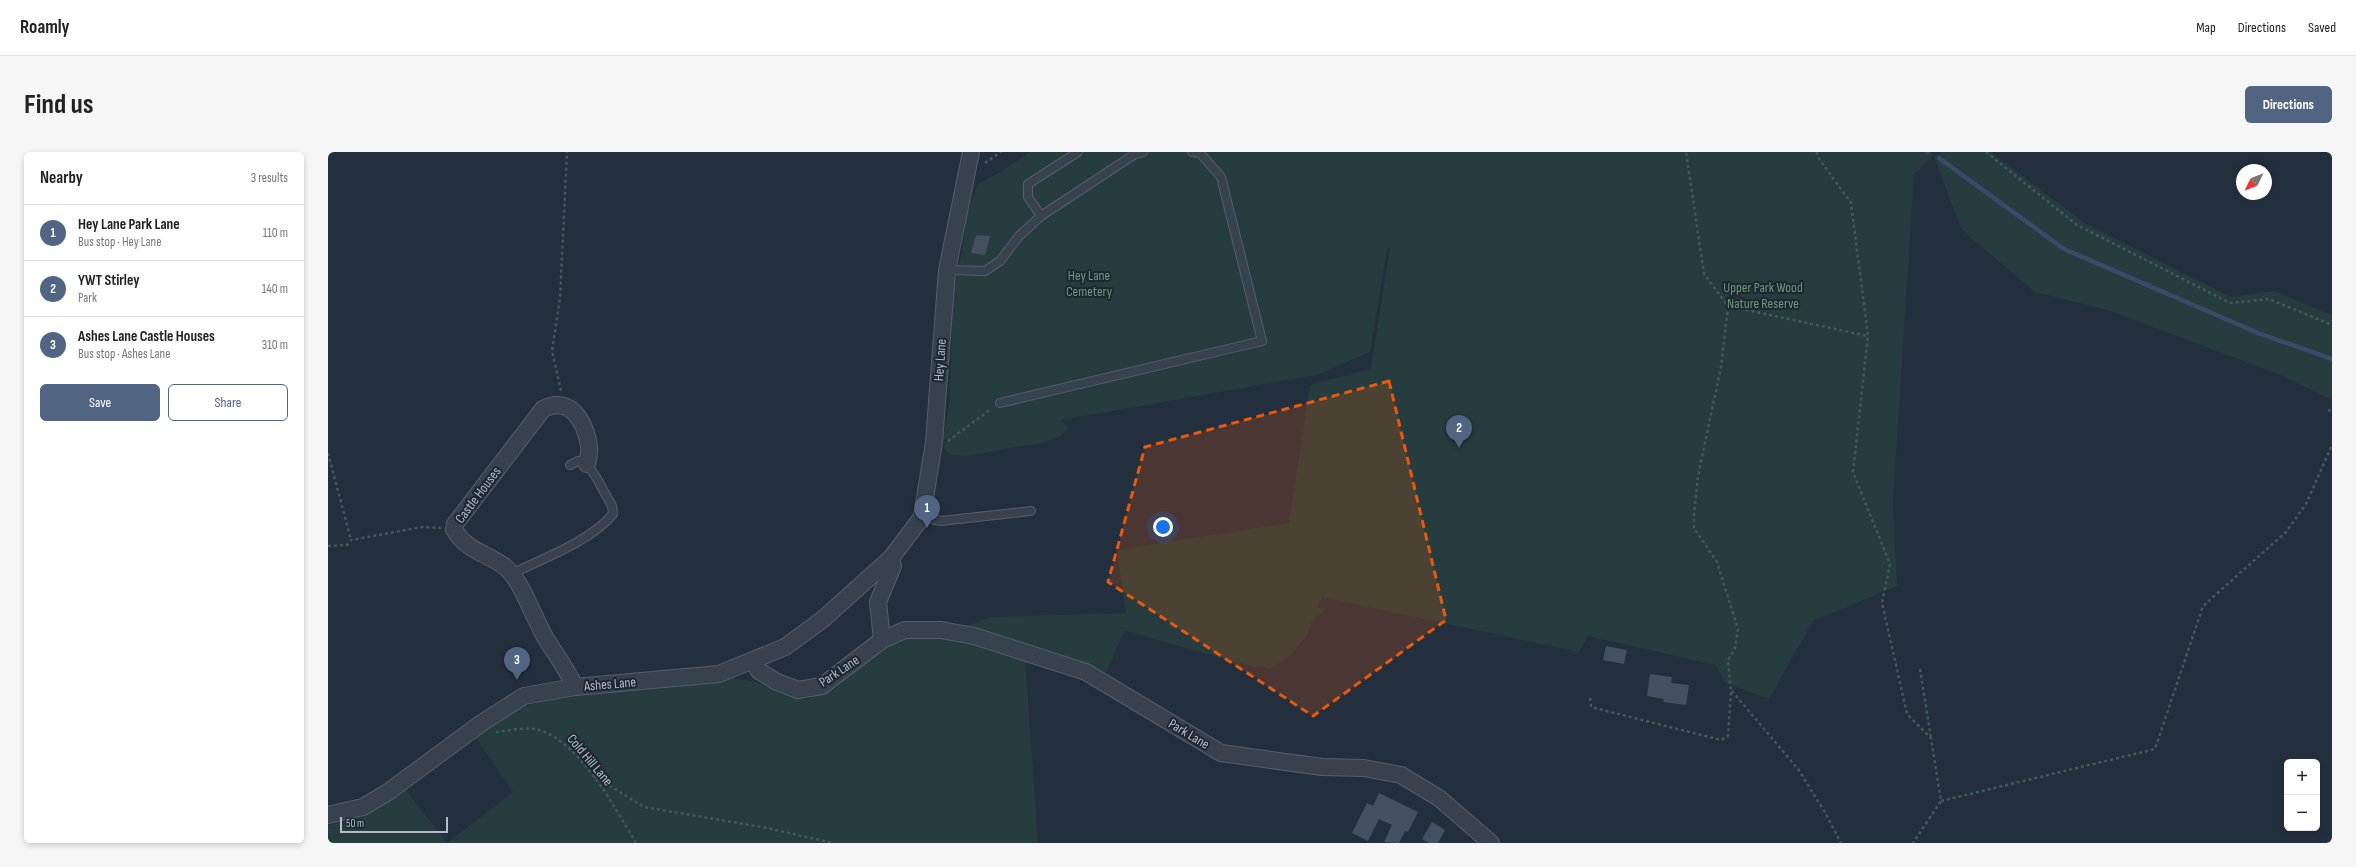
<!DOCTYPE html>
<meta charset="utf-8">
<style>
:root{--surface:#fff;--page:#f6f6f6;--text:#222;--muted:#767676;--line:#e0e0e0;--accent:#516482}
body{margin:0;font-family:"Sofia Sans Condensed",sans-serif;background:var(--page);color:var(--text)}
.controls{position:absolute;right:12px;bottom:12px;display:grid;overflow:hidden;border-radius:6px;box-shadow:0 2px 6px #0003}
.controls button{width:36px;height:36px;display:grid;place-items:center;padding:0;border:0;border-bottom:1px solid var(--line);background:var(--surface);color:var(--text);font:20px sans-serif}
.compass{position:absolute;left:1908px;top:12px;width:36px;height:36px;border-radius:50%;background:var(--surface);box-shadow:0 2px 6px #0003;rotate:227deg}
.scale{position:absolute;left:12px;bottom:10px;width:108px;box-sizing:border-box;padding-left:4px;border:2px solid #b4bcc9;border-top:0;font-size:11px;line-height:14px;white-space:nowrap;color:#b4bcc9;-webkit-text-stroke:3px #1d2633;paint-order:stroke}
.you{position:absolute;left:835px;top:375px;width:14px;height:14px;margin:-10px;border:3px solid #fff;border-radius:50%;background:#1a73e8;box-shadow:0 0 0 6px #1a73e833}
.badge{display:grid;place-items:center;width:26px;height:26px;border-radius:50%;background:var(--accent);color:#fff;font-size:13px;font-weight:700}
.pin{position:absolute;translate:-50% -33px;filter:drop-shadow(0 1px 2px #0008)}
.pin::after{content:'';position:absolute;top:21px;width:14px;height:12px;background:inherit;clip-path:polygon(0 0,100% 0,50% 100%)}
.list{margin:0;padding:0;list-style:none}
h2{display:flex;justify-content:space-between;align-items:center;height:52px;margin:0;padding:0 16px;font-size:17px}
h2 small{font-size:13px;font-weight:400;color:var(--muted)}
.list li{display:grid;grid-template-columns:26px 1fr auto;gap:12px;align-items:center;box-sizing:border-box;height:56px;padding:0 16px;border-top:1px solid var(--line)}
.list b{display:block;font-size:15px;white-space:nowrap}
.list p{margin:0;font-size:13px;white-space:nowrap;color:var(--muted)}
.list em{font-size:13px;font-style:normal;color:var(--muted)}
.actions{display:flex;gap:8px;padding:12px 16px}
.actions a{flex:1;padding:9px 0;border:1px solid var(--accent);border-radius:6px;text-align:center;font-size:14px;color:var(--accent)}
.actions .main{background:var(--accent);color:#fff}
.map{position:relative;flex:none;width:2004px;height:691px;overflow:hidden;border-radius:6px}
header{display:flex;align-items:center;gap:24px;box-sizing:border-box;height:56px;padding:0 20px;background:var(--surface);border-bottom:1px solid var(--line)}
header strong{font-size:19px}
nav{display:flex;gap:22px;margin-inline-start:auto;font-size:14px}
.intro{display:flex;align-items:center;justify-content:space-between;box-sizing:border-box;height:96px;padding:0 24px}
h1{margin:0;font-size:28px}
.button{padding:10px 18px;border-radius:6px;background:var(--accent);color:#fff;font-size:14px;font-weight:700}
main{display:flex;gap:24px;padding:0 24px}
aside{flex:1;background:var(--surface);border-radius:6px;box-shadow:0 2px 6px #0003}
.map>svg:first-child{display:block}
.green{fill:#263c3f}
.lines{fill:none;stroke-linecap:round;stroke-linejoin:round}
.stream{stroke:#394c67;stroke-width:4.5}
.building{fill:#455162}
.lane-casing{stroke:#565f6c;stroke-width:10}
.street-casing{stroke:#565f6c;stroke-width:18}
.path{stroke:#44595c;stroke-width:2.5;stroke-dasharray:3 3;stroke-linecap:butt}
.lane{stroke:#38414e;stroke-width:8}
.street{stroke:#38414e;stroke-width:16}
.marked{fill:#e8590c;fill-opacity:0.2;stroke:#e8590c;stroke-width:3;stroke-dasharray:8 5;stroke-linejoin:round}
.labels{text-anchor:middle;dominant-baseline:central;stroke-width:4;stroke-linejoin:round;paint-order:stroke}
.park-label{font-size:14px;fill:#6b9a76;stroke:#1d2633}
.street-label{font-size:14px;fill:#b4bcc9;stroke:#1d2633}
</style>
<header>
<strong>Roamly</strong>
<nav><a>Map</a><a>Directions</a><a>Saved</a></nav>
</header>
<div class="intro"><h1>Find us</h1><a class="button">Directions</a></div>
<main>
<aside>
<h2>Nearby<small>3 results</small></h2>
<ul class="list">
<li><span class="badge">1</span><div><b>Hey Lane Park Lane</b><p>Bus stop · Hey Lane</p></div><em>110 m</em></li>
<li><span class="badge">2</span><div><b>YWT Stirley</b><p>Park</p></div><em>140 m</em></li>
<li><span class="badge">3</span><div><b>Ashes Lane Castle Houses</b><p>Bus stop · Ashes Lane</p></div><em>310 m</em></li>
</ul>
<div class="actions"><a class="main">Save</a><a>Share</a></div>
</aside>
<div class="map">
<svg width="2004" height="691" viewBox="0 0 2004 691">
<rect width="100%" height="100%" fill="#242f3e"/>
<!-- green -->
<g class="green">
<path d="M702 0H1602L1605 3 1586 22 1565 349 1569 434 1485 469 1441 547 1397 531 1387 513 1260 484 1251 500 994 445 989 456H999L984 469 978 485 960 505 942 517 932 514 930 516 797 479 778 520 640 474 663 465 798 461 789 398 961 371 982 233 1043 217 1062 95 1059 97 1042 200 988 223 733 268 741 276 732 284 717 290 639 304 622 303 615 294 621 287 615 288 622 247 625 138 634 100 638 65 650 32 674 19Z"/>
<path d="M1613 0H1663L1755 70 1903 145 1945 139 2004 163V248L1952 223 1783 159 1707 140 1633 77 1606 4Z"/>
<path d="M608 482 697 505 710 691H119L185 640 147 584 177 562 193 555 244 543 379 532 401 525 427 530 452 542 481 547 505 539 559 490 579 484Z"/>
<path d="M77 637 119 691H0V673L27 668Z"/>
</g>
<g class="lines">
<!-- stream -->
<g class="stream">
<path d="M1599 0H1600"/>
<path d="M1611 6 1736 97 1930 181 2004 207"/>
</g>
</g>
<!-- building -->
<g class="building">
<path d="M648 83 662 84 657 103 643 101Z"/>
<path d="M1278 494 1299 498 1296 512 1275 508Z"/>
<path d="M1322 522 1344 525 1343 531 1361 533 1358 553 1335 550 1336 547 1319 544Z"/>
<path d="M1051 641 1090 660 1080 680 1077 679 1071 691 1056 690 1064 673 1051 667 1040 689 1024 681 1039 651 1045 654Z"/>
<path d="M1104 670 1117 678 1110 691H1101L1094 687Z"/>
</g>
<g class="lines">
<defs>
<g id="lane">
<path d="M807 2 815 0"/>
<path d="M713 64 700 45V32L750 0"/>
<path d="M619 118 657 119 672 109 691 84 713 64 807 2 805 0"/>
<path d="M672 251 934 189 893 25 872 1 864 0"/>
<path d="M594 365 613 369 703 359"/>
<path d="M183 422C214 407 263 389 285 362L284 354 268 325 259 312 250 309 242 313"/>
</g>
<g id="street">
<path d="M554 488 550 450 565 414 563 406"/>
<path d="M425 509 431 519 449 530 470 538 494 534 554 488 577 478H613L646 484 758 520 893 601 994 615 1036 616 1073 623 1111 646 1163 691"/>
<path d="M247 535C239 517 227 502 217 485 205 465 194 428 176 414 158 401 137 398 126 377L127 372 215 257C242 243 257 269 261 294 262 299 260 307 259 312"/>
<path d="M0 663 35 655 60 640 155 570 196 544 247 535 391 522 457 495 494 468 563 406 594 365 606 290 619 118 643 0"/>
</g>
</defs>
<!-- lane casing -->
<use href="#lane" class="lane-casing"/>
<!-- street casing -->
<use href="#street" class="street-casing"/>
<!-- path -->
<g class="path">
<path d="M1489 0V4L1523 51 1540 184 1525 320 1562 412 1554 451 1579 562 1603 586 1613 649 1585 691"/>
<path d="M1658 0 1749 73 1902 151 1941 147 2004 173"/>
<path d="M657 11 673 0"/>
<path d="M1400 154 1540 184"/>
<path d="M233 239 224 199 232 146 239 0"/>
<path d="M2000 258 2004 259"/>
<path d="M620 289 663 257"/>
<path d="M0 301 23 388"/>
<path d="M0 394 19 393 23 388 94 375 113 376"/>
<path d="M1592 517 1603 586"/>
<path d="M1404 539 1470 617 1498 662 1513 691"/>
<path d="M1262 546 1263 555 1393 588 1400 584 1403 539 1400 508 1407 496 1410 477 1389 410 1366 376V361L1370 324 1393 215 1400 154 1376 122 1358 0"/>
<path d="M168 580C180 579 199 574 211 578 252 590 287 656 308 691"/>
<path d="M266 624 316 655 439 676 505 691"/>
<path d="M1613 649 1827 597 1875 454 1958 380 1978 352 2004 293"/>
</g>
<!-- lane -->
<use href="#lane" class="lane"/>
<!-- street -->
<use href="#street" class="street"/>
</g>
<!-- marked area -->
<path class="marked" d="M1061 229 1118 468 985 564 780 430 817 295Z"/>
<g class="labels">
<!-- park labels -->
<g class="park-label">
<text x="761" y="123">Hey Lane<tspan x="761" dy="16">Cemetery</tspan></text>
<text x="1435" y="135">Upper Park Wood<tspan x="1435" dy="16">Nature Reserve</tspan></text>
</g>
<!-- street labels -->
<g class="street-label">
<text transform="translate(612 208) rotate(-86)">Hey Lane</text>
<text transform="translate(150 343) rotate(-53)">Castle Houses</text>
<text transform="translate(511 519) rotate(-34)">Park Lane</text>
<text transform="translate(282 532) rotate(-5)">Ashes Lane</text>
<text transform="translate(861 582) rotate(31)">Park Lane</text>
<text transform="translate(262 608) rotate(50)">Cold Hill Lane</text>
</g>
</g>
</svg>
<div class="controls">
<button>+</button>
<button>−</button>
</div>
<svg class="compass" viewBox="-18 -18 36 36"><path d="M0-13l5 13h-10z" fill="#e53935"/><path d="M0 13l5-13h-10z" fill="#767676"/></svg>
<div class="scale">50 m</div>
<div class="you"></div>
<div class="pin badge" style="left:599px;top:376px">1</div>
<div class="pin badge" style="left:1131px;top:296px">2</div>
<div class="pin badge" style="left:189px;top:528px">3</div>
</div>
</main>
